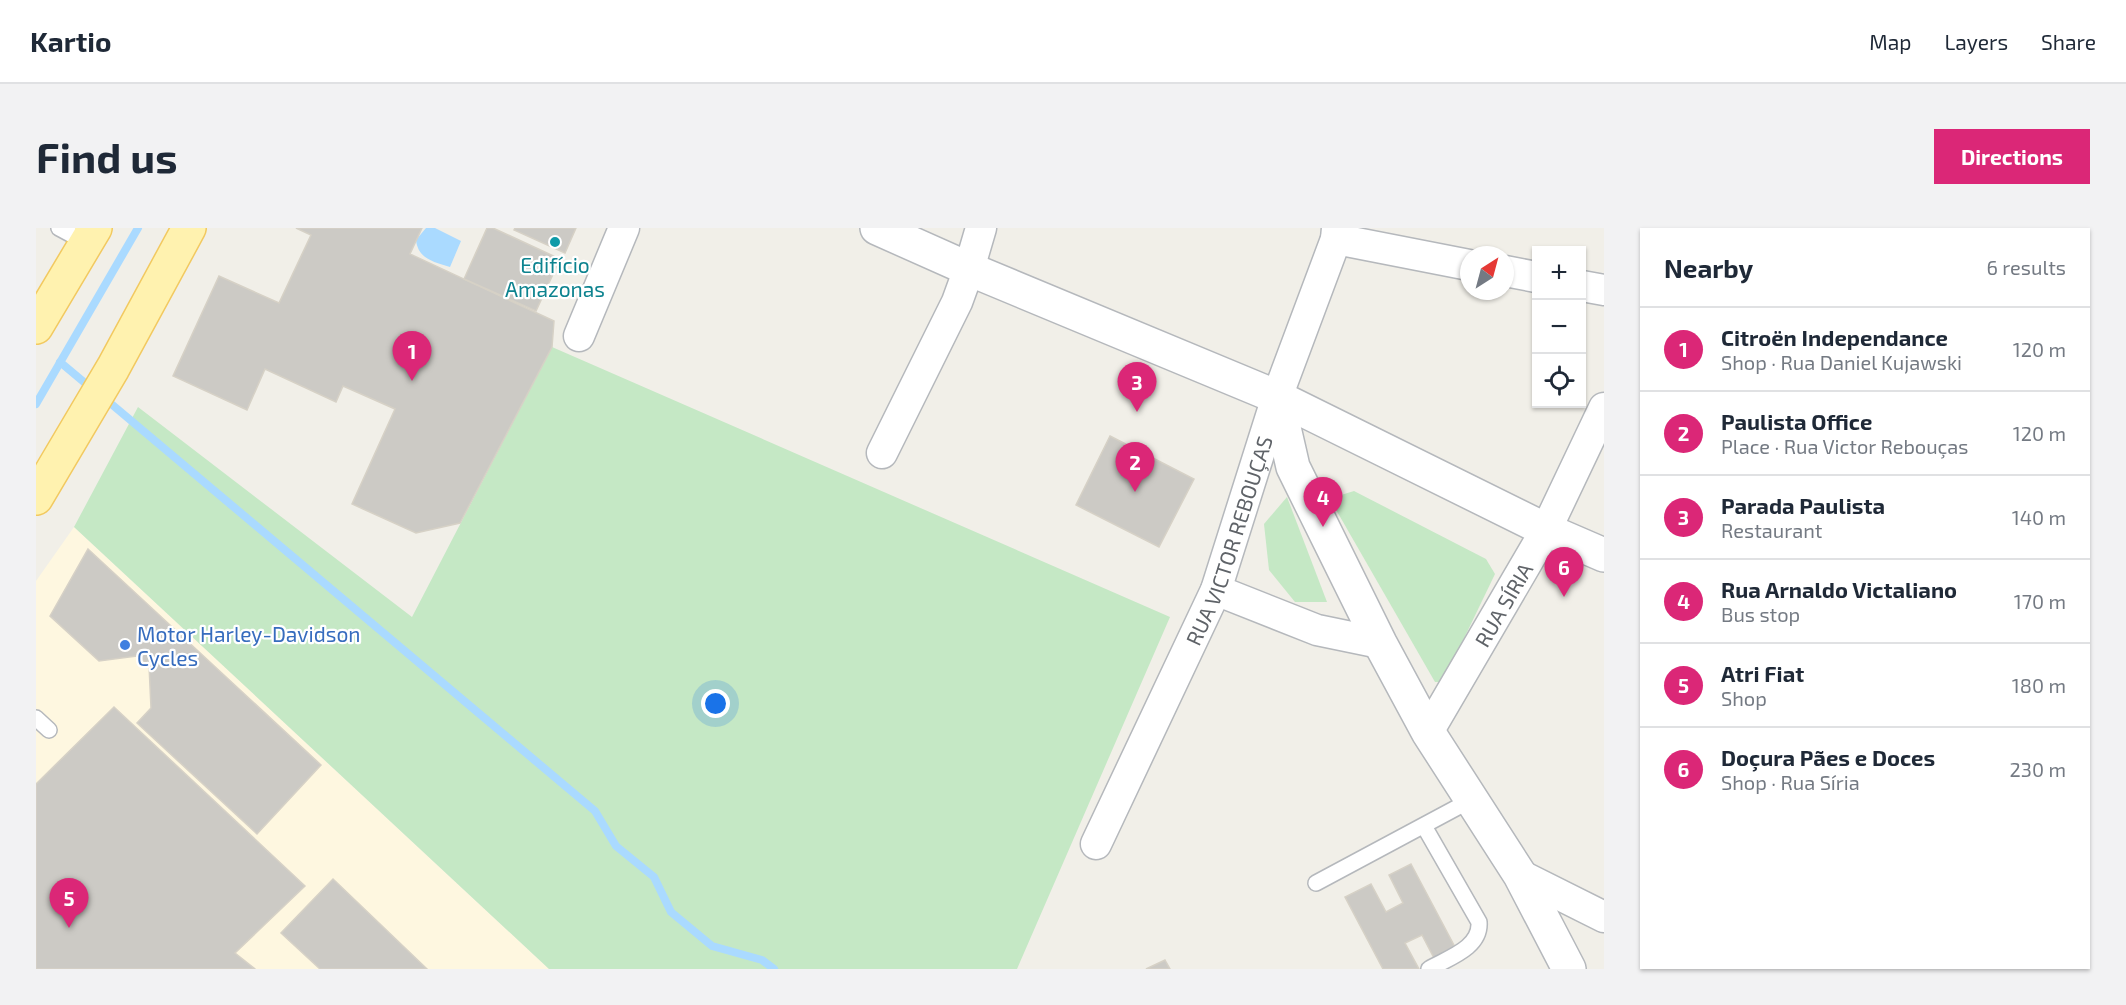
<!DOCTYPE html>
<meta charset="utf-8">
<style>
:root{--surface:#fff;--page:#f2f2f3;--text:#1f2937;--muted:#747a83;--line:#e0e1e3;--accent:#db2777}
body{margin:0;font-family:"Exo 2",sans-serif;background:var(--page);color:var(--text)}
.controls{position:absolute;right:18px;top:18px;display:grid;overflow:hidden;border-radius:0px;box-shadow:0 2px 4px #0004}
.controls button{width:54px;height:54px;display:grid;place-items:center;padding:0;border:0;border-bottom:2px solid var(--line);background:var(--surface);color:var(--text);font:30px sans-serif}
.compass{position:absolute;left:1424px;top:18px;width:54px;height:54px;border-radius:50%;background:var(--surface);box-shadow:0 2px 4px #0004;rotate:36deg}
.you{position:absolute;left:680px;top:476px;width:21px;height:21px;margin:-15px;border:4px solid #fff;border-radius:50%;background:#1a73e8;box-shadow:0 0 0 9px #1a73e833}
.badge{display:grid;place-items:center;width:39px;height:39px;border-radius:50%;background:var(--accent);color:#fff;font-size:20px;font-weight:700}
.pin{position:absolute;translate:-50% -50px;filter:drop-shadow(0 2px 3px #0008)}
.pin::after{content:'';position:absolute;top:32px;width:21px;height:18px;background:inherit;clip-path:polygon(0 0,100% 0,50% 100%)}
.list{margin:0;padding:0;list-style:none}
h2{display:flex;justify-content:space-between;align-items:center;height:78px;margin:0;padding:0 24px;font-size:26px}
h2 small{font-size:20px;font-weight:400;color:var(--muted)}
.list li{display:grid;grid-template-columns:39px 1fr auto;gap:18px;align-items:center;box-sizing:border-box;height:84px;padding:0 24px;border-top:2px solid var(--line)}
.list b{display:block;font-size:22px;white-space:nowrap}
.list p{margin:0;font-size:20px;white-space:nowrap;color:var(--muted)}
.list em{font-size:20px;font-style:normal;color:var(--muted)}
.icon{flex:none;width:33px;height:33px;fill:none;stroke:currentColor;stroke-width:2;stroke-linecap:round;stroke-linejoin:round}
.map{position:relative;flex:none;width:1568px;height:741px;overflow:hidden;border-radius:0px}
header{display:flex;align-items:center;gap:36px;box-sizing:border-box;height:84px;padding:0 30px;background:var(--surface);border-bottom:2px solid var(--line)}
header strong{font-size:28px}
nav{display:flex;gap:33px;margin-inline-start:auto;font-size:21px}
.intro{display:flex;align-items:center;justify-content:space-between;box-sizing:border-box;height:144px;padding:0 36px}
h1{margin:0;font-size:42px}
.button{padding:15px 27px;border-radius:0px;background:var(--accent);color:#fff;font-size:21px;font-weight:700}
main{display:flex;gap:36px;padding:0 36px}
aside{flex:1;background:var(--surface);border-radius:0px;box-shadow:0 2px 4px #0004}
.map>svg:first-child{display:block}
.commercial{fill:#fef7e0}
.green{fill:#c5e8c5}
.water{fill:#aadaff}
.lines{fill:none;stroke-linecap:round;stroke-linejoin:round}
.stream{stroke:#aadaff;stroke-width:8}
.building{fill:#cccac5;stroke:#d6d1c6;stroke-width:1.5}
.service-casing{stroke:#b5b8bc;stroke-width:18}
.minor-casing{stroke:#b5b8bc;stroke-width:33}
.tertiary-casing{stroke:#b5b8bc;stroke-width:36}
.primary-casing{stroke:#f2c960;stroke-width:36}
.service{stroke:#fff;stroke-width:15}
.minor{stroke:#fff;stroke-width:30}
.tertiary{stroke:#fff;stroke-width:33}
.primary{stroke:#fff2af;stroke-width:33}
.culture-dot{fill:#0f9aa8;stroke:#fff;stroke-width:2}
.shop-dot{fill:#3f7fe0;stroke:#fff;stroke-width:2}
.labels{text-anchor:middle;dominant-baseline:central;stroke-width:4.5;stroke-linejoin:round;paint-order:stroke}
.culture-label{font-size:21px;fill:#0d838f;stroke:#fff}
.street-label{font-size:21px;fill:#5f6368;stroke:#fff}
.shop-label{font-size:21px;fill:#366cbe;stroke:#fff;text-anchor:start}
</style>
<header>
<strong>Kartio</strong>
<nav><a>Map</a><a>Layers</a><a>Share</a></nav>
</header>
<div class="intro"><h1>Find us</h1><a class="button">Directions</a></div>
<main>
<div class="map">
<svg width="1568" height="741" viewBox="0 0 1568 741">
<rect width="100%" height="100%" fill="#f1efe8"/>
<!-- commercial -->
<path class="commercial" d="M38 299 513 741H0V353Z"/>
<!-- green -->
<g class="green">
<path d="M516 119 1134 389 981 741H513L38 299 102 179 376 389Z"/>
<path d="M1318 263 1450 331 1459 346 1407 454H1399L1299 280 1305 267Z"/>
<path d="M1251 269 1291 374H1259L1233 342 1228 296Z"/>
</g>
<!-- water -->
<path class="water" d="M390 0H399L425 13 414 39C398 34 382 31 380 12Z"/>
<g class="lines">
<!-- stream -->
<g class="stream">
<path d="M24 134 55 160"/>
<path d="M67 169 559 583 580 618 618 649 635 684 676 718 726 732 738 741"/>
<path d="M0 176 102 0"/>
</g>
</g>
<!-- building -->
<g class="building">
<path d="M260 0H386L374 26 518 93 516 119 424 295 380 305 316 276 359 181 307 158 300 174 229 141 211 182 137 148 183 48 243 75 275 7Z"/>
<path d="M451 0H457L524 31 500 83 428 51Z"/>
<path d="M479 0H540L529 25 478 2Z"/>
<path d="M1074 208 1158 251 1123 319 1040 277Z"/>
<path d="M52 321 285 537 221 606 101 495 115 480 113 437 101 428 63 433 14 388Z"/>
<path d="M78 479 269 658 199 725 219 741H0V556Z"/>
<path d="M1375 636 1420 721 1399 732 1386 707 1369 715 1383 741H1347L1309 669 1335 656 1350 684 1367 675 1353 647Z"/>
<path d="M297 651 391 741H284L245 705Z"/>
<path d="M1129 732 1134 741H1110Z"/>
</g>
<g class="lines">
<defs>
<g id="service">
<path d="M23 0 51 15"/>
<path d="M0 490 13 502"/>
<path d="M1388 598 1443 694C1445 720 1412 730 1393 741"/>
<path d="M1280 655 1435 572"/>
</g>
<g id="minor">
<path d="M1300 11 1433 37"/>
<path d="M1469 43 1500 49"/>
<path d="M1546 58 1568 62"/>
<path d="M543 108 588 0"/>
<path d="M846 225 921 74 933 41 945 0"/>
<path d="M1180 362 1281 402 1344 415"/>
<path id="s1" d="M1392 504 1510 302 1568 180"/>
<path id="s2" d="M1060 616 1180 362 1241 169 1300 11 1301 0"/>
<path d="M1484 647 1568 689"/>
</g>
<g id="tertiary">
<path d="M841 0 933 41 1241 169 1510 302 1568 327"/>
<path d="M1241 169 1257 239 1344 415 1392 504 1484 647 1533 741"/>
</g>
<g id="primary">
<path d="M0 99 59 0"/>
<path d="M0 270 77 140 153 0"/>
</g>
</defs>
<!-- service casing -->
<use href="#service" class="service-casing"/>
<!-- minor casing -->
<use href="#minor" class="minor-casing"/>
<!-- tertiary casing -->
<use href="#tertiary" class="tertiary-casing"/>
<!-- primary casing -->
<use href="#primary" class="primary-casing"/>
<!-- service -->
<use href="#service" class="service"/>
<!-- minor -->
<use href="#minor" class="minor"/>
<!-- tertiary -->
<use href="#tertiary" class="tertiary"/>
<!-- primary -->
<use href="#primary" class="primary"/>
</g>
<!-- markers -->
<circle class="culture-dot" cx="519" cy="14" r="6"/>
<circle class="shop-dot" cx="89" cy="417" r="6"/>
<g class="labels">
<!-- culture labels -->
<g class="culture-label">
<text x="519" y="36">Edifício<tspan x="519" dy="24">Amazonas</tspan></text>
</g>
<!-- street labels -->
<g class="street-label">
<text stroke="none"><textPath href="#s2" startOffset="332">RUA VICTOR REBOUÇAS</textPath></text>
<text stroke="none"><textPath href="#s1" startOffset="148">RUA SÍRIA</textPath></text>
</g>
<!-- shop labels -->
<g class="shop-label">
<text x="101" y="405">Motor Harley-Davidson<tspan x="101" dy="24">Cycles</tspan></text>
</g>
</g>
</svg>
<div class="controls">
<button>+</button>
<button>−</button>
<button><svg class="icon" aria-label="locate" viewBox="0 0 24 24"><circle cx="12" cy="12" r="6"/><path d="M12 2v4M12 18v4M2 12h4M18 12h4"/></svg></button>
</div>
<svg class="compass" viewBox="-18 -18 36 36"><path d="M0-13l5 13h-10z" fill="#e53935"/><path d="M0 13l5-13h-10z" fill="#747a83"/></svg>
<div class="you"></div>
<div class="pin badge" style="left:376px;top:153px">1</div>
<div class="pin badge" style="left:1099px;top:264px">2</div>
<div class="pin badge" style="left:1101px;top:184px">3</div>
<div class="pin badge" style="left:1287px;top:299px">4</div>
<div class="pin badge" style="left:33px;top:700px">5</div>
<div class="pin badge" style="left:1528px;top:369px">6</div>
</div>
<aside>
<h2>Nearby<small>6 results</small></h2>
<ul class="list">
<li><span class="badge">1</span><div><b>Citroën Independance</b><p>Shop · Rua Daniel Kujawski</p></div><em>120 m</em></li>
<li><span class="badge">2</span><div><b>Paulista Office</b><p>Place · Rua Victor Rebouças</p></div><em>120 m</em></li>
<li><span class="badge">3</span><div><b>Parada Paulista</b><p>Restaurant</p></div><em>140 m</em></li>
<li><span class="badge">4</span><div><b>Rua Arnaldo Victaliano</b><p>Bus stop</p></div><em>170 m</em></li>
<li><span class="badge">5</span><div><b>Atri Fiat</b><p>Shop</p></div><em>180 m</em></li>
<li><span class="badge">6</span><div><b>Doçura Pães e Doces</b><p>Shop · Rua Síria</p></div><em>230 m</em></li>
</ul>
</aside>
</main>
